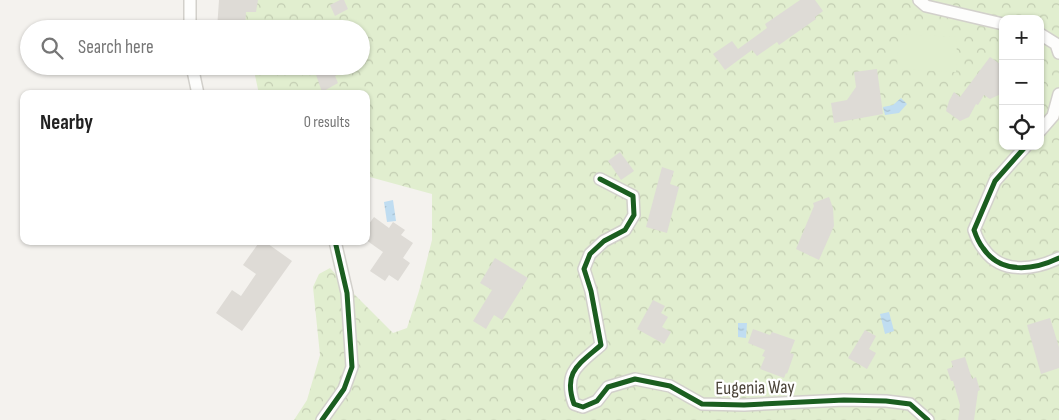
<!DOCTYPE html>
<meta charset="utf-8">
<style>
:root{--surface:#fff;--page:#f2f2f2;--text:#222;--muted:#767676;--line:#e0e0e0}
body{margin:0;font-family:"Sofia Sans Condensed",sans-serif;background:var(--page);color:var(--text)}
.controls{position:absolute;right:15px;top:15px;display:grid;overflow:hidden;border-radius:10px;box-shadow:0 1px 4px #0004}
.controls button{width:45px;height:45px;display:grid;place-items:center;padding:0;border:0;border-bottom:1px solid var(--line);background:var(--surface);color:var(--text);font:25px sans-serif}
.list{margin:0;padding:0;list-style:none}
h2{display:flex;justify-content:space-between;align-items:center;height:65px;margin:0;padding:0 20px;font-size:21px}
h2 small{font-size:16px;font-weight:400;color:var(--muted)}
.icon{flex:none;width:28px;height:28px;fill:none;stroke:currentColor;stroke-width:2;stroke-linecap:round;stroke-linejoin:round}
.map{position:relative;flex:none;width:1059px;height:420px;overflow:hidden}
.search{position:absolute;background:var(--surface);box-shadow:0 1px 4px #0004;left:20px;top:20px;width:350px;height:55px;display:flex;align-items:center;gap:12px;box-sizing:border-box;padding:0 18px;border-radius:28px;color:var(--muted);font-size:19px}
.panel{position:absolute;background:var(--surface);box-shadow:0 1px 4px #0004;left:20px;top:90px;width:350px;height:155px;border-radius:10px}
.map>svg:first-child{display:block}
.forest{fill:url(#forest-crowns);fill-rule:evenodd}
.pitch{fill:#e1eecf}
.water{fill:url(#water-ripples)}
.building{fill:#dedbd6}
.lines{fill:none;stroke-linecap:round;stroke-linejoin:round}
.minor-casing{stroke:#d2d0cb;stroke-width:14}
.minor{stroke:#fdfdfc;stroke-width:11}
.cycleway-casing{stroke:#fff;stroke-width:8}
.cycleway{stroke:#1b5e20;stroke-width:5}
.labels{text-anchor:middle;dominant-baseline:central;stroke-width:4.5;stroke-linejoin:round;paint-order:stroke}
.street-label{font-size:19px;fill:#4b4439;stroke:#fff}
</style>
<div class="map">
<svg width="1059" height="420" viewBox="0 0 1059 420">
<defs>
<pattern id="forest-crowns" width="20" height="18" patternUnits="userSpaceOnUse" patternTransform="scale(1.25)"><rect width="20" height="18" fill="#e1eecf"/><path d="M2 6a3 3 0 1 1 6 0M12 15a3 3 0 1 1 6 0" fill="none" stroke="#c3cdb2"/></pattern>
<pattern id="water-ripples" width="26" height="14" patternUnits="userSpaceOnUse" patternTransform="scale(1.25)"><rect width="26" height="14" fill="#c0ddf1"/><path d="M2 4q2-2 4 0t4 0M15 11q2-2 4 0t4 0" fill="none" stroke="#a6bfcf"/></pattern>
</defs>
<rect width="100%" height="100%" fill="#f4f2ee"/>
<!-- forest -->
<path class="forest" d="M236 0H1059V420H294L307 400 320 355 313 287 319 274 330 268 355 295 393 333 407 328 419 291 432 240V194L366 176V94H259L253 66H361V29H243ZM1003 19H1040V146H1003Z"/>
<!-- pitch -->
<path class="pitch" d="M899 34 957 37 956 72 897 69Z"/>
<!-- water -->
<g class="water">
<path d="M901 98 907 104 899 113 885 115 883 107 893 105Z"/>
<path d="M393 200 396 221 387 222 384 202Z"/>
<path d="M889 312 894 331 885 334 880 314Z"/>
<path d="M738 323H747L746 338 738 337Z"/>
</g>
<!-- building -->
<g class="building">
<path d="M219 0H258L256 12H246L245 29H217Z"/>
<path d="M340 0H344L348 9 335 16 330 5Z"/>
<path d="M800 0H815L823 11 815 17 816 19 779 45 777 42 757 56 752 50 725 70 713 54 732 41 738 49 767 28 765 24Z"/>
<path d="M990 57 1003 66V88L1001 94 990 99 984 95 978 105 976 104 969 117 960 121 946 111 949 101 954 92 960 97Z"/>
<path d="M313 66H351L335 76 338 83 322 92Z"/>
<path d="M877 69 883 114 834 123 831 103 847 100 856 87 854 72Z"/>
<path d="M620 152 634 171 621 180 608 161Z"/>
<path d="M662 167 674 171 670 184 679 187 667 233 646 227Z"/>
<path d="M829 197 833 208 834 226 819 260 796 249 814 206 813 203Z"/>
<path d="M374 217 389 228 393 222 405 230 401 235 413 243 403 258 410 263 398 281 389 275 385 281 370 271 383 252 366 240V228Z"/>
<path d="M260 241H264L292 261 242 331 216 313 232 290 241 296 256 274 243 265Z"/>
<path d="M495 258 528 278 502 320 494 315 486 329 473 321 492 290 480 283Z"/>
<path d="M653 300 665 306 661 313 668 317 662 327 671 332 664 344 637 329Z"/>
<path d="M1050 318 1059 347V368L1041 374 1027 325Z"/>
<path d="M753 329 770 335 772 332 795 340 790 353 794 354 787 374 786 373 784 378 760 369 765 357 762 356 765 350 748 343Z"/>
<path d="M865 330 876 336 869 349 876 353 867 369 848 358Z"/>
<path d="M965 357 972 379 976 377 980 390 978 391 974 420H958L960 405 953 381H951L947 369 953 367 951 361Z"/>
</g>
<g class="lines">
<defs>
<g id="minor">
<path d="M190 0V29"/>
<path d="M919 0 926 6 1003 24"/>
<path d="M1040 34 1056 44 1059 53"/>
<path d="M192 66 198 94"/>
<path d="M1040 131 1053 116 1059 94"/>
<path d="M1026 146 995 181 974 230C976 236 979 243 983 248 1001 275 1034 270 1059 258"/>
<path d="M600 179 633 196 634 215 625 230 604 241 590 254 584 269 591 291 601 345C578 365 563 372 574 404L583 407 597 401 608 387 635 379 670 386 702 404 744 405 844 400 886 401 910 404 928 420"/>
<path d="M322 420 344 389 352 367 347 293 335 241"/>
</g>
</defs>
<!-- minor casing -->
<use href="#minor" class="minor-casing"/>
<!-- minor -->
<use href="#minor" class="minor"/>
<defs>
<g id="cycleway">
<path d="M1026 146 995 181 974 230C976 236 979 243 983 248 1001 275 1034 270 1059 258"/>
<path d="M600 179 633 196 634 215 625 230 604 241 590 254 584 269 591 291 601 345C578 365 563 372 574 404L583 407 597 401 608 387 635 379 670 386 702 404 744 405 844 400 886 401 910 404 928 420"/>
<path d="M322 420 344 389 352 367 347 293 335 241"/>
</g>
</defs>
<!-- cycleway casing -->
<use href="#cycleway" class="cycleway-casing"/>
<!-- cycleway -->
<use href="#cycleway" class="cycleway"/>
</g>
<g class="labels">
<!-- street labels -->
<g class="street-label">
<text transform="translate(755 388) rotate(-1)">Eugenia Way</text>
</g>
</g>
</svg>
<div class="controls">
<button>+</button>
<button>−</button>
<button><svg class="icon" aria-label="locate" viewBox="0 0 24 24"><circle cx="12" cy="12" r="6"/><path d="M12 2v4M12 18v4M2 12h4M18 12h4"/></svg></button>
</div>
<div class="search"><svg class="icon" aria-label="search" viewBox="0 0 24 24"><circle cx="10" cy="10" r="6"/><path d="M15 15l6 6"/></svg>Search here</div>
<section class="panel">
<h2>Nearby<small>0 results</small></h2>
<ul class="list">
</ul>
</section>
</div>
